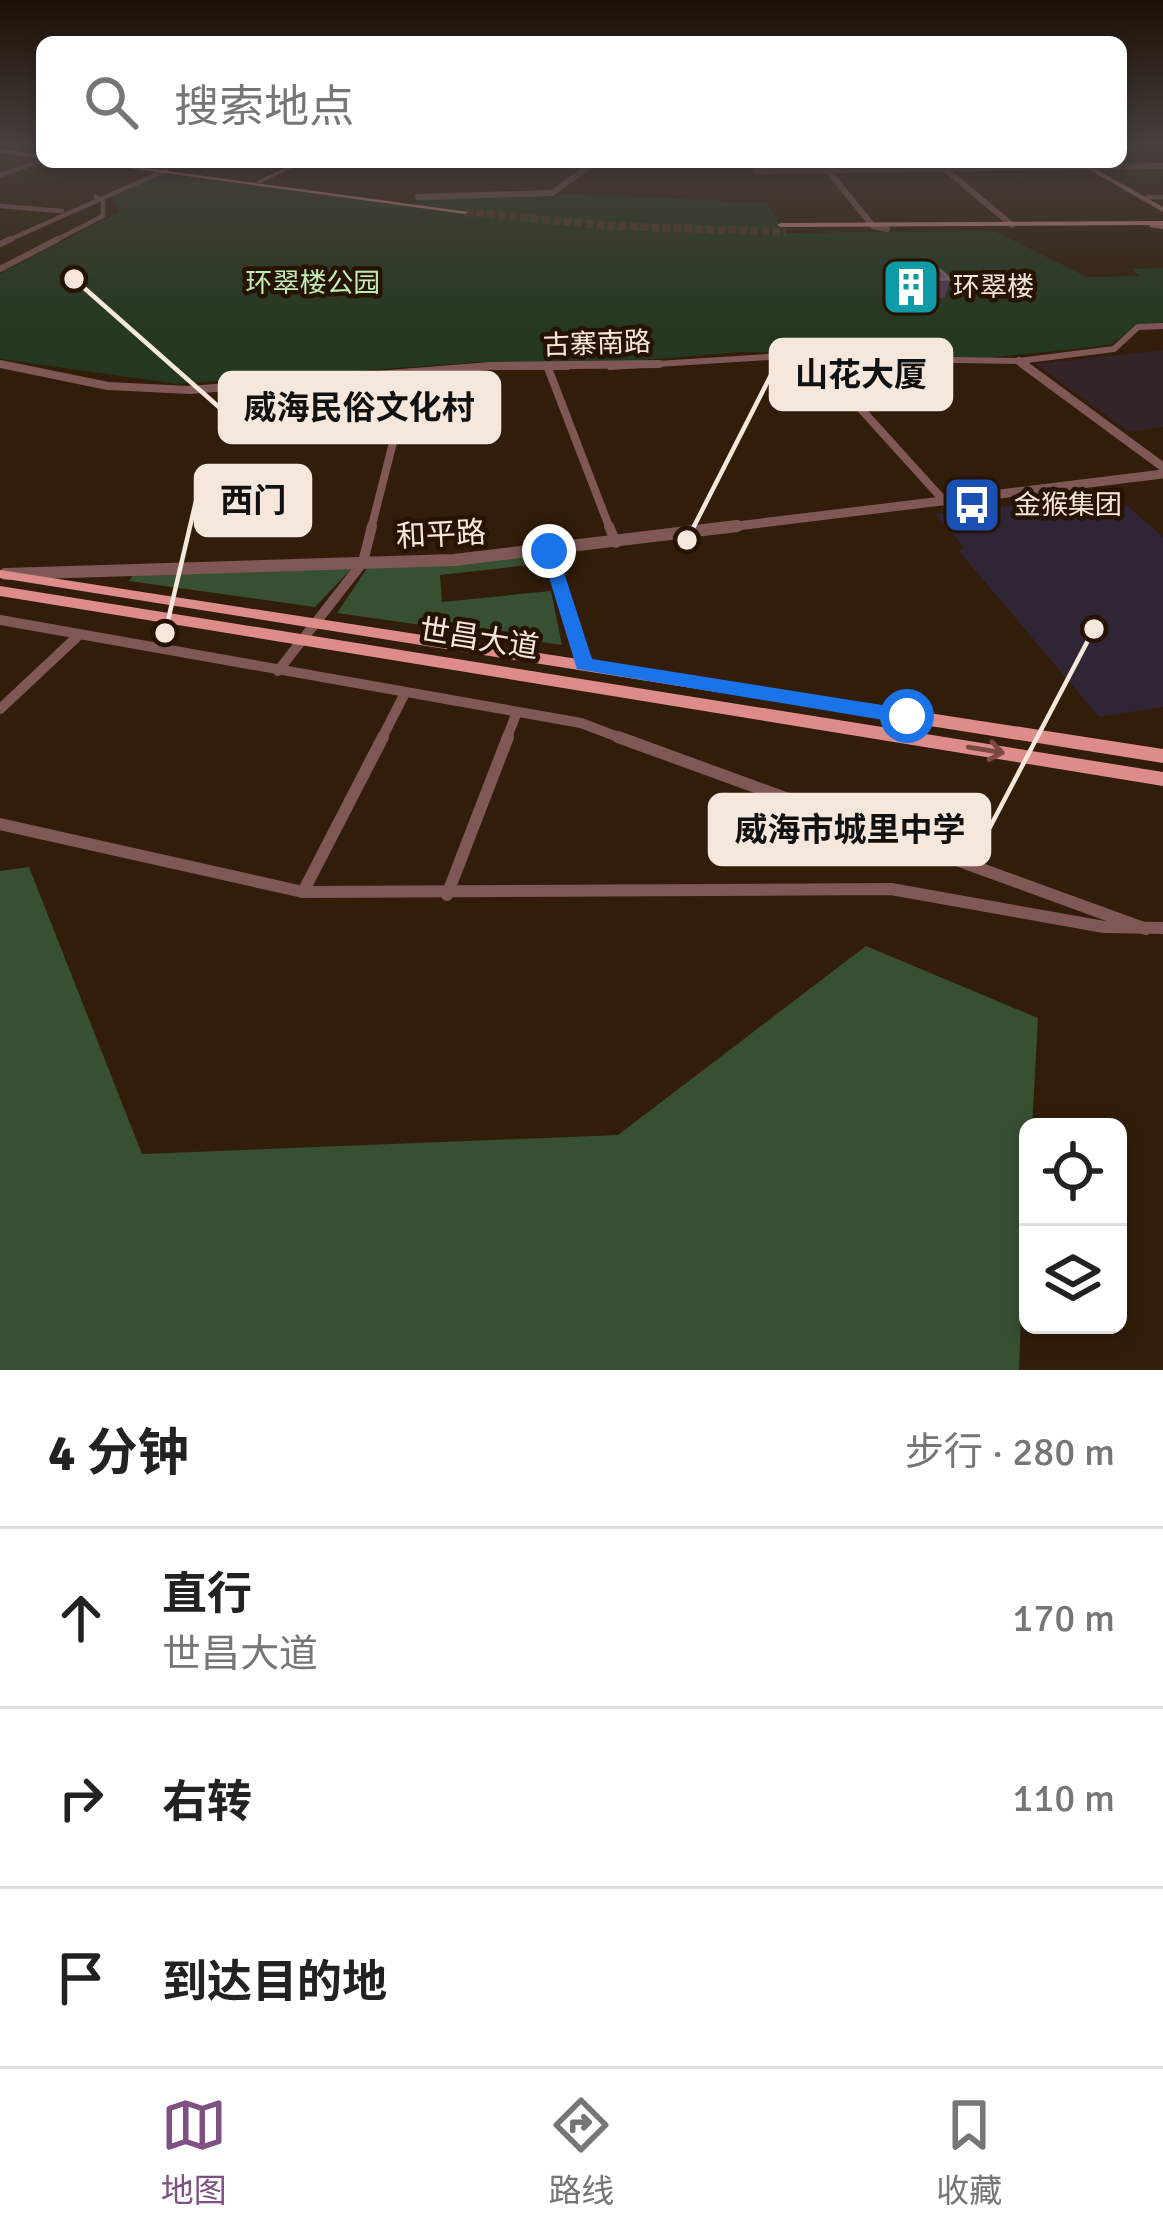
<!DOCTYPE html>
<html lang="zh">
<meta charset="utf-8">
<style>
:root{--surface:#fff;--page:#f6f6f6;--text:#222;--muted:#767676;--line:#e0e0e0;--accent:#7e5182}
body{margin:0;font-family:Signika,"Noto Sans SC",sans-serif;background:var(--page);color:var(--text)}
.controls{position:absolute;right:36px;bottom:36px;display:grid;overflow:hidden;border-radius:18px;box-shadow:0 6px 18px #0003}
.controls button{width:108px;height:108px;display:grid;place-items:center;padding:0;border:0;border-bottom:3px solid var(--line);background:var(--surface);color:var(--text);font:60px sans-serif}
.stop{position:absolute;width:36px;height:36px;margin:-27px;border:9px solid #1a73e8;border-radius:50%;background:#fff}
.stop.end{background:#1a73e8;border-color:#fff;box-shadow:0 3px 12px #0008}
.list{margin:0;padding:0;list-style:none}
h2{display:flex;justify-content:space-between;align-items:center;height:156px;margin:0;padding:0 48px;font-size:51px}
h2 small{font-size:39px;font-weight:400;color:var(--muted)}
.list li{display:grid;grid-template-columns:78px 1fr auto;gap:36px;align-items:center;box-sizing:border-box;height:180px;padding:0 48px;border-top:3px solid var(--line)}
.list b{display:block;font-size:45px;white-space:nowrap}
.list p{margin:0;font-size:39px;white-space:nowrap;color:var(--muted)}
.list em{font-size:39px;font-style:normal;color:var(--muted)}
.icon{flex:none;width:66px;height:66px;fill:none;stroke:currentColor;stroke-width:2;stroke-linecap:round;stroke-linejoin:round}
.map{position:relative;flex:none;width:1163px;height:1370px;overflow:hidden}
.search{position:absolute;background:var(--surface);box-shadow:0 6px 18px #0003;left:36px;right:36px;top:36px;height:132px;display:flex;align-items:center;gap:30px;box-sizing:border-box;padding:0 42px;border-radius:18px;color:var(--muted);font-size:45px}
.sheet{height:696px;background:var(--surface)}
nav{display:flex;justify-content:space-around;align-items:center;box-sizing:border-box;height:168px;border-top:3px solid var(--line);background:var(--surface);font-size:33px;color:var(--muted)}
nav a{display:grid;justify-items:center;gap:6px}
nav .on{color:var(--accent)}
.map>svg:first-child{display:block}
.education{fill:#2f2534}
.medical{fill:#35232a}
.green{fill:#23381e}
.forest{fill:#385032}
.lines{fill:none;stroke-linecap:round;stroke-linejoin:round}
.primary-tunnel{stroke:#4e3b28;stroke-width:8;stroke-dasharray:8 3;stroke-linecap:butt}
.minor-far4{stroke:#7f5856;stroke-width:4.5}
.minor-far3{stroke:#7f5856;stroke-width:6}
.minor-far2{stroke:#7f5856;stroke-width:8}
.minor-far1{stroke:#7f5856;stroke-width:10}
.minor{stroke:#7f5856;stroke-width:12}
.tertiary-far3{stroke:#7f5856;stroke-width:6}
.tertiary-far2{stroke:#7f5856;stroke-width:8}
.tertiary-far1{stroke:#7f5856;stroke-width:9}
.tertiary{stroke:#7f5856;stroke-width:12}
.secondary{fill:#b47573;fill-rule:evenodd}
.primary{fill:#dd8c89;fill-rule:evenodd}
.wall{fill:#523a53}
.building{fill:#644d62;stroke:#7a6575;stroke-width:3}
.oneway{stroke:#79493f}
.route{fill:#1a73e8}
.labels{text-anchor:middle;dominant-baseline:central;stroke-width:9;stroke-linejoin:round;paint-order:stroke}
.far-park-label{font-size:27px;fill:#bfebb4;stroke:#271302}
.far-poi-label{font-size:27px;fill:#f5e7db;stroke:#271302;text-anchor:start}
.far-street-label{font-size:27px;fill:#f5e7db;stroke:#271302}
.street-label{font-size:30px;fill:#f5e7db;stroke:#271302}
.leader{fill:none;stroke:#f5e7db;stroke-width:4.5}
.callout-dot{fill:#f5e7db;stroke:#271302;stroke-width:4.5}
.callout{fill:#f5e7db;stroke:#f5e7db;stroke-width:4.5}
.callout-label{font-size:33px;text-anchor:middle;font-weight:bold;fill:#111}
</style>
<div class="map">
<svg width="1163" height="1370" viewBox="0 0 1163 1370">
<rect width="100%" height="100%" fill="#311d09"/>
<!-- education -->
<path class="education" d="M1114 494 1163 537V707L1099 717 958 550 965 548 935 514Z"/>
<!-- medical -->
<path class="medical" d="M1163 350V427L1129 432 1036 364Z"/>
<!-- green -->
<path class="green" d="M163 174 410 204 425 199 572 194 767 203 785 233 994 231 1087 277 1139 276 1132 269 1163 268V324L1136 326 1110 345 987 358 741 352 594 364 480 362 177 384 0 359V274L119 212 113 193Z"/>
<!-- forest -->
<g class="forest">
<path d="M545 554 547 563 440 575 442 602 551 591 562 645 337 613 368 567Z"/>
<path d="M353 567 315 607 129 581 133 575Z"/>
<path d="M29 867 142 1154 618 1135 866 946 1038 1018 1032 1127H1028L1019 1370H0V871Z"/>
</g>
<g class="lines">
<!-- primary-tunnel -->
<path class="primary-tunnel" d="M465 212 613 226 786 232"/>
<!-- minor-far4 -->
<g class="minor-far4">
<path d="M0 175 42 161"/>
<path d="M1148 197H1163"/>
<path d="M0 206 62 211"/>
<path d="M4 242 166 170"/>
<path d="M52 242 103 216V200L96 197"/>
</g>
<!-- minor-far3 -->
<g class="minor-far3">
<path d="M0 244 11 239"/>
<path d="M0 269 58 239"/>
<path d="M0 364 13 367"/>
<path d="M482 367H568"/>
<path d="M610 367 767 357 1019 361 1114 349 1138 327 1163 326"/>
</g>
<!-- minor-far2 -->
<g class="minor-far2">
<path d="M0 364 108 386 190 390 490 366 659 364"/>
<path d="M903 367 832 377 946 503"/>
<path d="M548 368 610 529"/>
<path d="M371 529 411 372"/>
</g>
<!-- minor-far1 -->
<g class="minor-far1">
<path d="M609 526 616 543"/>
<path d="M549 551 584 664"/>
<path d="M0 620 581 723 626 740"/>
<path d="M278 671 363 562 372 526"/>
<path d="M0 709 79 635"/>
<path d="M381 740 405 693"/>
<path d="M506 740 517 712"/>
</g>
<!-- minor -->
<g class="minor">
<path d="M618 737 1146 929"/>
<path d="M0 824 303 892 891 889 1104 927 1163 928"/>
<path d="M303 892 383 737"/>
<path d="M447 895 508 737"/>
</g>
<!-- tertiary-far3 -->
<g class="tertiary-far3">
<path d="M825 167 873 226 887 229"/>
<path d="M945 169 1012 225"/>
<path d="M756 171 1163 166"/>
<path d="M418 197 552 193 595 162"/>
</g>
<!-- tertiary-far2 -->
<path class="tertiary-far2" d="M1019 361 1027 367"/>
<!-- tertiary-far1 -->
<g class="tertiary-far1">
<path d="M1023 364 1163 467"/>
<path d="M712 529 1163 474"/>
</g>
<!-- tertiary -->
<path class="tertiary" d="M5 574 454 560 737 526"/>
<!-- secondary -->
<g class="secondary">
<path d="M297 162H305L260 183 255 182Z"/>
<path d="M1076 162H1083L1163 207V212Z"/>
<path d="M1151 224 1163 225V229L1149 227Z"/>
</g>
<!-- primary -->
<g class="primary">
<path d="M0 149 42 155V159L0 153Z"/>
<path d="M84 162H102L469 212 465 214Z"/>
<path d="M1163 221V225L781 227 777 225 781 223Z"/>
<path d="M0 570 1163 749V763L0 578Z"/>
<path d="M0 586 1163 772V786L0 596Z"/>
</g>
</g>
<!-- wall -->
<path class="wall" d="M888 265 950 279 945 298 900 300 884 283Z"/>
<!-- building -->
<path class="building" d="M932 263 950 279 904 281 888 265Z"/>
<!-- one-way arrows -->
<defs><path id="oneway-shaft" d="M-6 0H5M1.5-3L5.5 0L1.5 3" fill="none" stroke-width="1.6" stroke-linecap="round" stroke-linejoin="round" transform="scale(3)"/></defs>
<use class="oneway" href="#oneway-shaft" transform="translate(986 750) rotate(9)"/>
<!-- sky -->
<linearGradient id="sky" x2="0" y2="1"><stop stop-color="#1b1005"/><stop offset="0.43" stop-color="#48403e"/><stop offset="1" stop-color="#48403e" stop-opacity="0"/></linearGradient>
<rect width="1163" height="337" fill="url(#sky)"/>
<!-- route -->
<path class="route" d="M549 546 557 551 592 659 907 709 917 716 907 724 577 669 541 551Z"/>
<!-- icons -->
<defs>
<symbol id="building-square" viewBox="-11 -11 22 22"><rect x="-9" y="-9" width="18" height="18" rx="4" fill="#0f9aa8" stroke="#271302"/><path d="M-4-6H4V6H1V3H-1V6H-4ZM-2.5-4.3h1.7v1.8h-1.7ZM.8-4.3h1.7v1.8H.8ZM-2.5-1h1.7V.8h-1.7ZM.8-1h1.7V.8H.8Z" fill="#fff"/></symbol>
<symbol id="bus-square" viewBox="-11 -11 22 22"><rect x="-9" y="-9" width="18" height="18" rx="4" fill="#1a4fb4" stroke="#271302"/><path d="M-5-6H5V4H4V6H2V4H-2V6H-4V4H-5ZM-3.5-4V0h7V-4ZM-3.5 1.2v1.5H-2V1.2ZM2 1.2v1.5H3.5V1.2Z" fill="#fff"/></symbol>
</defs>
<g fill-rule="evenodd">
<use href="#building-square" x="878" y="254" width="66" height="66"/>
<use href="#bus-square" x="939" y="472" width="66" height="66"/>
</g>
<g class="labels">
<!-- far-park labels -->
<g class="far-park-label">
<text x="313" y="283">环翠楼公园</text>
</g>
<!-- far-poi labels -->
<g class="far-poi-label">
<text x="953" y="287">环翠楼</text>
<text x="1014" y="505">金猴集团</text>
</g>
<!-- far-street labels -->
<g class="far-street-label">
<text transform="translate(597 344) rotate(-2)">古寨南路</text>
</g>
<!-- street labels -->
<g class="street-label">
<text transform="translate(441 535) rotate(-3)">和平路</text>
<text transform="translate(479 639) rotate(9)">世昌大道</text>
</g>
</g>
<!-- callouts -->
<path class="leader" d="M687 540L771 375M74 279L220 408M165 633L196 501M1094 629L989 829"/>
<g class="callout-dot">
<circle cx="687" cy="540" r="12"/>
<circle cx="74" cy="279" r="12"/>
<circle cx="165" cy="633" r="12"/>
<circle cx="1094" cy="629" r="12"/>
</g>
<g class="callout">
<rect x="771" y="340" width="180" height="69" rx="12"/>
<rect x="220" y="373" width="279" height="69" rx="12"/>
<rect x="196" y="466" width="114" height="69" rx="12"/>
<rect x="710" y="795" width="279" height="69" rx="12"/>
</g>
<g class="callout-label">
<text x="861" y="386">山花大厦</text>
<text x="359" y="419">威海民俗文化村</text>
<text x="253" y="512">西门</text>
<text x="850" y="841">威海市城里中学</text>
</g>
</svg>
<div class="controls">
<button><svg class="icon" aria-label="locate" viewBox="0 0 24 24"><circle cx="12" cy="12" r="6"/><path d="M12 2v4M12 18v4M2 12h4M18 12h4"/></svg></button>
<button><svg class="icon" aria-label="layers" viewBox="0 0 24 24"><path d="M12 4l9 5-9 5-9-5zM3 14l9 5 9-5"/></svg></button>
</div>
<div class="stop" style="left:907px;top:716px"></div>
<div class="stop end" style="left:549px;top:551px"></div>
<div class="search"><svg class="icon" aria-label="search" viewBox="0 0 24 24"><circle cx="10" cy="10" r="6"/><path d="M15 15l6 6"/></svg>搜索地点</div>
</div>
<section class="sheet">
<h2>4 分钟<small>步行 · 280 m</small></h2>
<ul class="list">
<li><svg class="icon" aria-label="ahead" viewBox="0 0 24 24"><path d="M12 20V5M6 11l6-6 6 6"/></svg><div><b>直行</b><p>世昌大道</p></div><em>170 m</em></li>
<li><svg class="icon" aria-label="right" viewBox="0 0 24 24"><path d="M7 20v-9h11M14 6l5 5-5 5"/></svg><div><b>右转</b></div><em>110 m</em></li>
<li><svg class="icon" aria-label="arrive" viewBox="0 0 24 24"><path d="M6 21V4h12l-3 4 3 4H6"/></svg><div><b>到达目的地</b></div></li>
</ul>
</section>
<nav>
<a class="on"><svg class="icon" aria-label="map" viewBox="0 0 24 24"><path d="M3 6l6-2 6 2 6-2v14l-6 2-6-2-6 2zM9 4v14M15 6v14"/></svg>地图</a>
<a><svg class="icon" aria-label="directions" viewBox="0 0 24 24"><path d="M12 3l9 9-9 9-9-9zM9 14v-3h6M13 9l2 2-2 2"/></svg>路线</a>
<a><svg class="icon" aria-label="saved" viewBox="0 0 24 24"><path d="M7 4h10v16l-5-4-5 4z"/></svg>收藏</a>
</nav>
